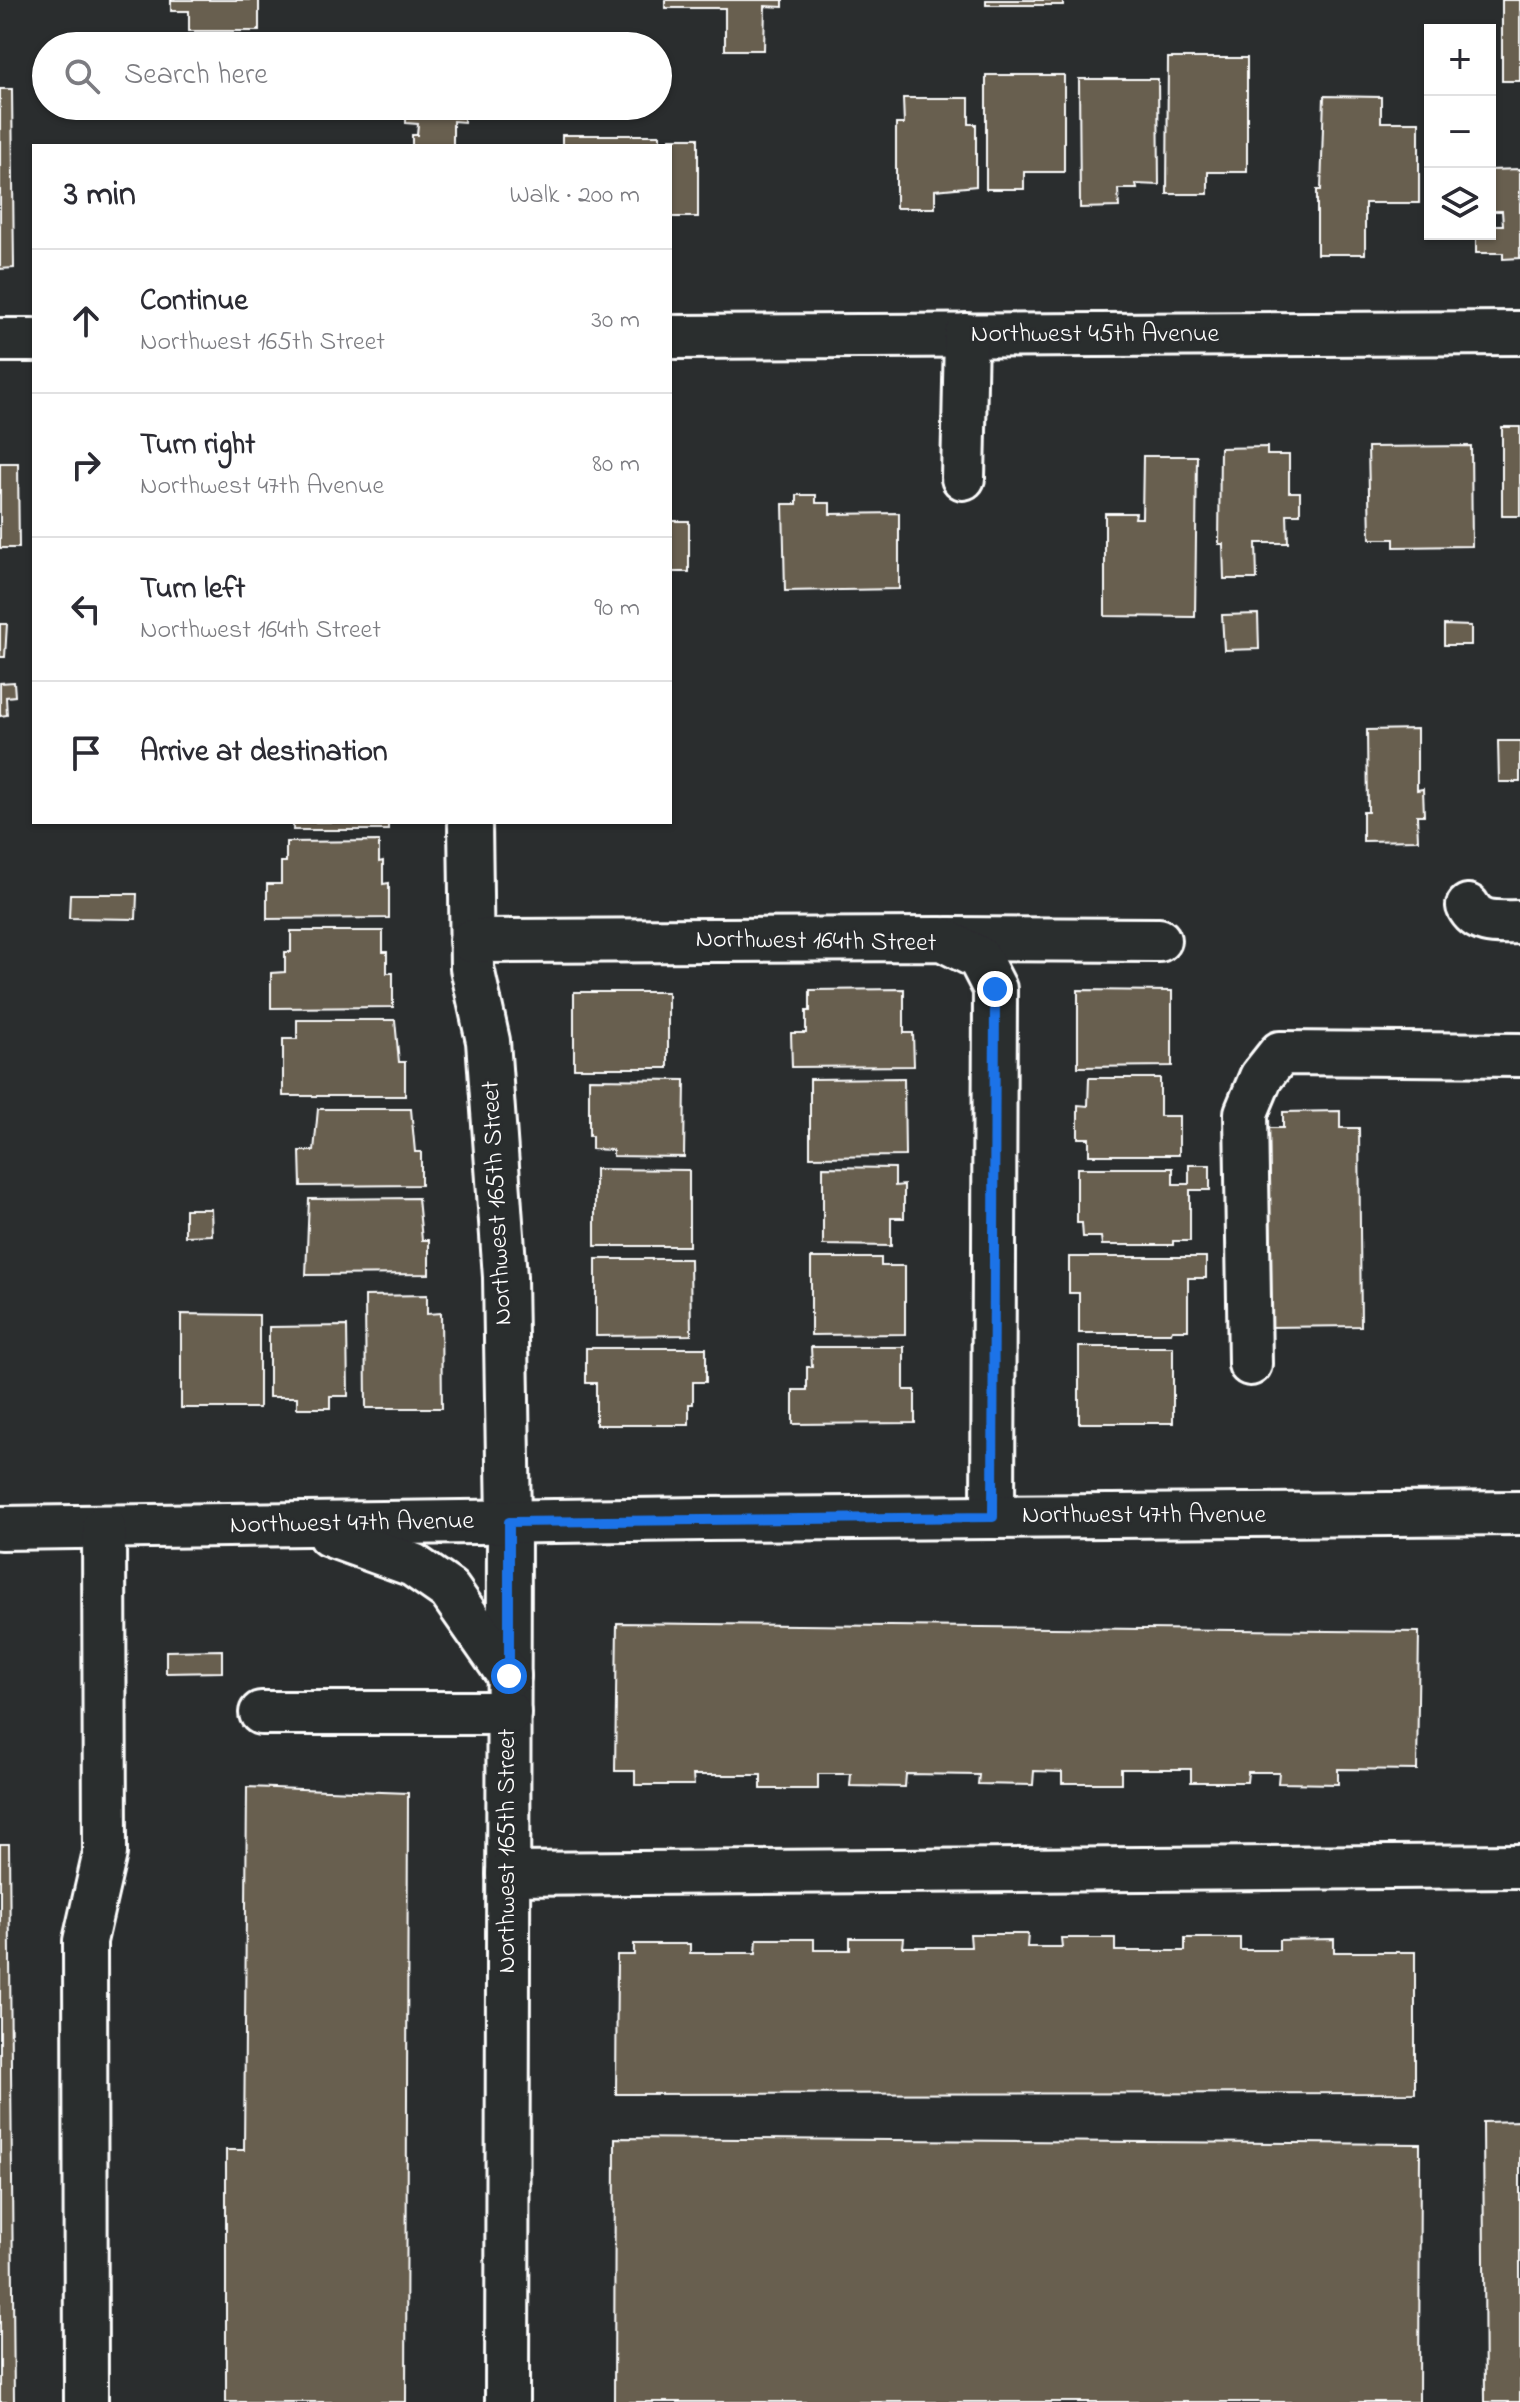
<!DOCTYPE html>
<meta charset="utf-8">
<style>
:root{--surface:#fff;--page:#f7f7f7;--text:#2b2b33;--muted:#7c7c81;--line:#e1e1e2}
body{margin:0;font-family:"Indie Flower",sans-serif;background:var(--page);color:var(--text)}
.controls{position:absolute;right:24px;top:24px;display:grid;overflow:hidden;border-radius:0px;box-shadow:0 2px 6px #0004}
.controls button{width:72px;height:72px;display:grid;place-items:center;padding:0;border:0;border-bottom:2px solid var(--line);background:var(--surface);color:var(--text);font:40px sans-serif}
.stop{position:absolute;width:24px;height:24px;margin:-18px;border:6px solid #1a73e8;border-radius:50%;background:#fff}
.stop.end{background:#1a73e8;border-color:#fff;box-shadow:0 2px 8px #0008}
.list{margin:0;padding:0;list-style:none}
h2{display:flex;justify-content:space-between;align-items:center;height:104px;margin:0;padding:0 32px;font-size:34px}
h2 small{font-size:26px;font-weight:400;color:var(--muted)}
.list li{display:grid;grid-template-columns:52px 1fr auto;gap:24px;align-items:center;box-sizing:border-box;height:144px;padding:0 32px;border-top:2px solid var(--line)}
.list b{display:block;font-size:30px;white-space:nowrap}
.list p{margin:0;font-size:26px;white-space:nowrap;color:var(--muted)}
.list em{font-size:26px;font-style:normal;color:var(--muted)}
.icon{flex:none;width:44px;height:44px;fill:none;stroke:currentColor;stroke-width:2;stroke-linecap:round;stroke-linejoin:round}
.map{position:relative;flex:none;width:1520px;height:2402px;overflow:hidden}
.search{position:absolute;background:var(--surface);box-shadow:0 2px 6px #0004;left:32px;top:32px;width:640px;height:88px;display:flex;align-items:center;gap:20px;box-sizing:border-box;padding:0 28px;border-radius:44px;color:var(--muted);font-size:30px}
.panel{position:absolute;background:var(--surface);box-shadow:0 2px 6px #0004;left:32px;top:144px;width:640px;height:680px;border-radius:0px}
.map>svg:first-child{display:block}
.building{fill:#685f50;stroke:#fff;stroke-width:2}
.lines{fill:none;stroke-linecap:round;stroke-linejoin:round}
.minor-casing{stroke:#fff;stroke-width:48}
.minor{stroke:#2a2d2e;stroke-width:42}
.route{stroke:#1a73e8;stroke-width:10}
.labels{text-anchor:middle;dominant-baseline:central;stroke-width:6;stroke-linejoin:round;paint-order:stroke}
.street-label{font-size:26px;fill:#fff;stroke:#2a2d2e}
</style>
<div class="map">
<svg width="1520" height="2402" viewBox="0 0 1520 2402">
<rect width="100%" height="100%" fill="#2a2d2e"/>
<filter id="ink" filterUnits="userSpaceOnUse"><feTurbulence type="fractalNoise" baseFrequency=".0125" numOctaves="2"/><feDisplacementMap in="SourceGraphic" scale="16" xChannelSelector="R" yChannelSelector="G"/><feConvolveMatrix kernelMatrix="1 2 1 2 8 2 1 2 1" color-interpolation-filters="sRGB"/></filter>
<g filter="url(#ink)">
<!-- building -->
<g class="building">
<path d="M171 0H259V31H189V11H171Z"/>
<path d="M665 0H783V7L765 6 764 50H725V8H665Z"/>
<rect x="986" y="0" width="77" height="5"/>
<rect x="1502" y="0" width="18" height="81"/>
<path d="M1168 58H1247V172H1208V194H1167Z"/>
<path d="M986 75H1064V172H1024V189H986Z"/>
<path d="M1079 79H1158L1159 185 1136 184 1137 189H1118L1119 207 1080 208Z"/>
<path d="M0 89H12L14 268 0 269Z"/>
<path d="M1324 96 1381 97V122H1419V203H1365V254H1317V190H1321Z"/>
<path d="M903 98H969V124H976V186L935 190V208H896V124H904Z"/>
<path d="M406 106H464V122L453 121V146H412V135H417L418 124 406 123Z"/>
<rect x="562" y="135" width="98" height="11"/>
<rect x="670" y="138" width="28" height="79"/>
<path d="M1520 169V258L1503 259V253H1476V234H1490V225H1503L1502 211H1490V170Z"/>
<rect x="1502" y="427" width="18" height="89"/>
<path d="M1471 446 1472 546 1394 547V539H1370L1368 447Z"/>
<path d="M1267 447V455H1289V492H1300V514H1287L1288 543H1256L1257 579H1224L1223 544H1219L1220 448Z"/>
<path d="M1143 456H1197L1195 617 1105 616V513H1136L1135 518H1142Z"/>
<path d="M0 463H18L19 548H0Z"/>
<path d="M797 495H816V503H830V514L899 513V589L785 591 783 504H797Z"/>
<rect x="670" y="521" width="19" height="51"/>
<path d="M1258 614 1259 649 1224 650 1222 615Z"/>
<path d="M0 624H7L5 657H0Z"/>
<path d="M1444 625 1471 626V645H1444Z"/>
<path d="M14 682 15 696 6 697 7 715 0 716V683Z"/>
<path d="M1417 729V790L1423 789 1424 815H1417L1418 840 1363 841V812H1368L1367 730Z"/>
<path d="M1498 741H1520V782H1499Z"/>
<rect x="293" y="822" width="95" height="8"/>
<path d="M379 841V862L383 861V884L389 883V918L267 919V884H281V862H286V842Z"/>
<path d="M70 894H137L136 919 69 918Z"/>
<path d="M291 931H383V952H387V973H393V1007L271 1008V973L285 972V952H291Z"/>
<path d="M904 989V1033H913L914 1066 792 1067 791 1033H806V1011H810V990Z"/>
<path d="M1078 990 1172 991V1066L1078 1067Z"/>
<rect x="574" y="992" width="94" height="76"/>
<path d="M297 1020H395L399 1062H405V1096H283V1039H297Z"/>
<path d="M904 1078 905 1156 810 1157V1079Z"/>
<path d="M1089 1078H1160V1116H1179V1155H1089V1138H1078V1105L1088 1106Z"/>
<path d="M589 1079 685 1080 684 1157 613 1156V1150L592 1149V1136H589Z"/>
<path d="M318 1109H411L415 1152H421V1185L301 1186 300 1151H314Z"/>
<path d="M1340 1111V1128H1359L1361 1326 1268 1327 1265 1128H1283V1112Z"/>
<path d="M1189 1165H1210V1190H1190V1241H1173V1245H1102L1101 1237H1083L1082 1223H1077V1168H1173V1184H1189Z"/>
<path d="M823 1167 895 1168V1186L904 1185V1218H891V1246L823 1245Z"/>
<path d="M595 1169 689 1170V1246H595Z"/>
<path d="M418 1198 422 1240H429V1274L306 1275 309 1199Z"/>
<path d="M185 1209H211L212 1235 185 1236Z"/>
<path d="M1069 1257H1206V1278H1188V1330H1172L1171 1333H1079V1293H1069Z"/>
<path d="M811 1258H881V1266H905V1334L811 1335Z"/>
<path d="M596 1259H690L691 1335 596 1336Z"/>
<path d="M427 1295V1314L441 1313 442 1408H366L365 1296Z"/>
<path d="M181 1314 259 1315V1408H181Z"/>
<path d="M347 1326 348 1396H330V1408H297V1397H269V1327Z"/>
<path d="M811 1347H904V1390H915V1423L793 1424V1390H807V1367H812Z"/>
<rect x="1079" y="1347" width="94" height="76"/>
<path d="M586 1348H706V1382H693V1404H689V1425H596V1383H586Z"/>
<path d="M617 1623 1419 1632 1417 1770 1338 1769V1784L1278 1783 1279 1772H1248L1247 1782H1191V1769H1121V1783H1062V1772L1034 1771 1033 1785 978 1784 979 1775 906 1774 905 1787 850 1786 851 1774H818V1789H761V1775H693L694 1785H635V1771H615Z"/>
<path d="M222 1650V1672L166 1673V1651Z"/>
<path d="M247 1787 408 1793 406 2402H226V2150H244Z"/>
<path d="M0 1844H9L14 2402H0Z"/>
<path d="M970 1934H1028L1027 1947H1062L1061 1938H1115V1951H1185V1938H1240V1950H1279V1940L1334 1939V1952H1415V2093L616 2094 617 1955H634V1944H690V1953H756L757 1939H814V1950H850V1938H904L903 1947H971Z"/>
<path d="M1520 2121V2402H1485L1483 2122Z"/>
<path d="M615 2138 1420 2144 1419 2402H614Z"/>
</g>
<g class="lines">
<defs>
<g id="minor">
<path d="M670 337 1520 333"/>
<path d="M0 340H34"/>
<path d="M963 478 966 335"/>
<path d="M470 822 472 968 488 1041 505 1277 509 1522 507 2402"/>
<path d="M1468 906C1478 926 1500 922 1520 922"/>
<path d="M947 939 1159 940"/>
<path d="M471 941 942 939 979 958 995 989 993 1517"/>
<path d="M1250 1364 1246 1113 1261 1077 1280 1053 1520 1055"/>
<path d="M0 1528 705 1519 1520 1513"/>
<path d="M329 1535 413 1565 449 1590 509 1676"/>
<path d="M261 1713H509"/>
<path d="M508 1874 1520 1866"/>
<path d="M86 2402 85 1941 105 1853 104 1527"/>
</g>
</defs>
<!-- minor casing -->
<use href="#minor" class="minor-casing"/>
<!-- minor -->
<use href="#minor" class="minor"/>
</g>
</g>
<g class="lines" filter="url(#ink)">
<!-- route -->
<path class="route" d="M509 1676V1522L993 1517 995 989"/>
</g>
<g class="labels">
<!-- street labels -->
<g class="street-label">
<text x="1095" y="335">Northwest 45th Avenue</text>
<text transform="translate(816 942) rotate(1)">Northwest 164th Street</text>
<text transform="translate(498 1203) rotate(-93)">Northwest 165th Street</text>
<text x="1144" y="1516">Northwest 47th Avenue</text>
<text transform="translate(352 1524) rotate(-1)">Northwest 47th Avenue</text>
<text transform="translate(508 1851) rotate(-90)">Northwest 165th Street</text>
</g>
</g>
</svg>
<div class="controls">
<button>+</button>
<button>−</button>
<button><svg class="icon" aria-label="layers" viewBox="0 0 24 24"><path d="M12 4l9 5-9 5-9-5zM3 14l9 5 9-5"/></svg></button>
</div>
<div class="stop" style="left:509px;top:1676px"></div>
<div class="stop end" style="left:995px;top:989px"></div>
<div class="search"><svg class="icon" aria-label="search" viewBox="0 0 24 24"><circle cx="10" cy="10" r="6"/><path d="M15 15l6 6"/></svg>Search here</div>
<section class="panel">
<h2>3 min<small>Walk · 200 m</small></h2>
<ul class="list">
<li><svg class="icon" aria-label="ahead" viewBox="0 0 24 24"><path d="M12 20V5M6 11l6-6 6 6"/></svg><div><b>Continue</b><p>Northwest 165th Street</p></div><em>30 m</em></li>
<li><svg class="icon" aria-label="right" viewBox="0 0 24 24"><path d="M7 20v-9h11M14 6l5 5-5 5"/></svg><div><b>Turn right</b><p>Northwest 47th Avenue</p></div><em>80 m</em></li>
<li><svg class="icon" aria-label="left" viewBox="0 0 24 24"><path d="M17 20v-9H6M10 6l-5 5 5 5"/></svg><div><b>Turn left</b><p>Northwest 164th Street</p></div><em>90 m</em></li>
<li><svg class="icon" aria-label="arrive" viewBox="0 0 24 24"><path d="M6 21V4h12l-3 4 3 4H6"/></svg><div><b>Arrive at destination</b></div></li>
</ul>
</section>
</div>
